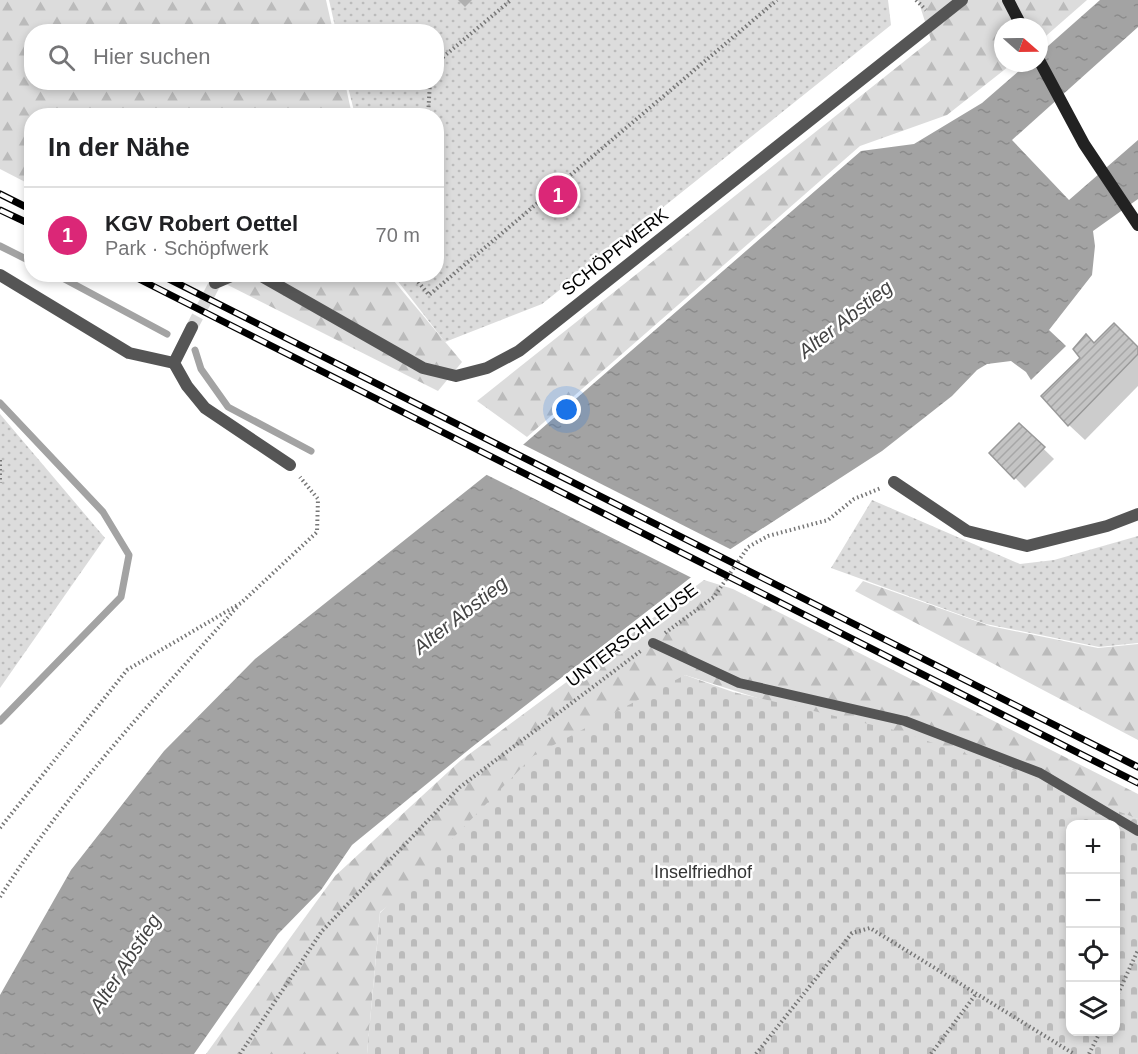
<!DOCTYPE html>
<html lang="de">
<meta charset="utf-8">
<style>
:root{--surface:#fff;--page:#f2f2f2;--text:#202124;--muted:#757577;--line:#e0e0e0;--accent:#db2777}
body{margin:0;font-family:Arial,sans-serif;background:var(--page);color:var(--text)}
.controls{position:absolute;right:18px;bottom:18px;display:grid;overflow:hidden;border-radius:12px;box-shadow:0 3px 9px #0003}
.controls button{width:54px;height:54px;display:grid;place-items:center;padding:0;border:0;border-bottom:2px solid var(--line);background:var(--surface);color:var(--text);font:30px sans-serif}
.compass{position:absolute;left:994px;top:18px;width:54px;height:54px;border-radius:50%;background:var(--surface);box-shadow:0 3px 9px #0003;rotate:110deg}
.you{position:absolute;left:567px;top:410px;width:21px;height:21px;margin:-15px;border:4px solid #fff;border-radius:50%;background:#1a73e8;box-shadow:0 0 0 9px #1a73e833}
.badge{display:grid;place-items:center;width:39px;height:39px;border-radius:50%;background:var(--accent);color:#fff;font-size:20px;font-weight:700}
.pin{position:absolute;translate:-50% -50%;border:3px solid #fff;box-shadow:0 2px 6px #0006}
.list{margin:0;padding:0;list-style:none}
h2{display:flex;justify-content:space-between;align-items:center;height:78px;margin:0;padding:0 24px;font-size:26px}
h2 small{font-size:20px;font-weight:400;color:var(--muted)}
.list li{display:grid;grid-template-columns:39px 1fr auto;gap:18px;align-items:center;box-sizing:border-box;height:96px;padding:0 24px;border-top:2px solid var(--line)}
.list b{display:block;font-size:22px;white-space:nowrap}
.list p{margin:0;font-size:20px;white-space:nowrap;color:var(--muted)}
.list em{font-size:20px;font-style:normal;color:var(--muted)}
.icon{flex:none;width:33px;height:33px;fill:none;stroke:currentColor;stroke-width:2;stroke-linecap:round;stroke-linejoin:round}
.map{position:relative;flex:none;width:1138px;height:1054px;overflow:hidden}
.search{position:absolute;background:var(--surface);box-shadow:0 3px 9px #0003;left:24px;top:24px;width:420px;height:66px;display:flex;align-items:center;gap:15px;box-sizing:border-box;padding:0 21px;border-radius:24px;color:var(--muted);font-size:22px}
.panel{position:absolute;background:var(--surface);box-shadow:0 3px 9px #0003;left:24px;top:108px;width:420px;height:174px;border-radius:24px}
.map>svg:first-child{display:block}
.green{fill:url(#green-dots)}
.forest{fill:url(#forest-firs)}
.cemetery{fill:url(#cemetery-stones);fill-rule:evenodd}
.water{fill:url(#water-ripples)}
.pier{fill:#fff}
.shadow{fill:#0003}
.lines{fill:none;stroke-linecap:round;stroke-linejoin:round}
.stream{stroke:#a3a3a3;stroke-width:7}
.building{fill:url(#building-hatch);stroke:#999;stroke-width:1.5}
.street-tunnel{stroke:#d9d9d9;stroke-width:12;stroke-dasharray:12 6;stroke-linecap:butt}
.path{stroke:#777;stroke-width:4;stroke-dasharray:1.5 3;stroke-linecap:butt}
.lane{stroke:#555;stroke-width:10}
.street{stroke:#555;stroke-width:12}
.secondary{stroke:#222;stroke-width:12}
.rail-casing{stroke:#000;stroke-width:7}
.rail{stroke:#fff;stroke-width:4.5;stroke-dasharray:14;stroke-linecap:butt}
.labels{text-anchor:middle;dominant-baseline:central;stroke-width:5;stroke-linejoin:round;paint-order:stroke}
.street-label{font-size:18px;fill:#000;stroke:#fff}
.park-label{font-size:18px;fill:#333;stroke:#fff}
.water-label{font-size:20px;font-style:italic;fill:#444;stroke:#fff}
</style>
<div class="map">
<svg width="1138" height="1054" viewBox="0 0 1138 1054">
<defs>
<pattern id="green-dots" width="8" height="8" patternUnits="userSpaceOnUse" patternTransform="scale(1.5)"><rect width="8" height="8" fill="#dcdcdc"/><path d="M2 2h.1M6 6h.1" fill="none" stroke="#bbb" stroke-width="1.8" stroke-linecap="round"/></pattern>
<pattern id="forest-firs" width="22" height="20" patternUnits="userSpaceOnUse" patternTransform="scale(1.5)"><rect width="22" height="20" fill="#dcdcdc"/><path d="M5 1l3.5 6h-7zM16 11l3.5 6h-7z" fill="#bbb"/></pattern>
<pattern id="cemetery-stones" width="16" height="16" patternUnits="userSpaceOnUse" patternTransform="scale(1.5)"><rect width="16" height="16" fill="#dcdcdc"/><path d="M2 7V4a2 2 0 0 1 4 0v3zM10 15v-3a2 2 0 0 1 4 0v3z" fill="#bbb"/></pattern>
<pattern id="water-ripples" width="26" height="14" patternUnits="userSpaceOnUse" patternTransform="scale(1.5)"><rect width="26" height="14" fill="#a3a3a3"/><path d="M2 4q2-2 4 0t4 0M15 11q2-2 4 0t4 0" fill="none" stroke="#8b8b8b"/></pattern>
<pattern id="building-hatch" width="6" height="6" patternUnits="userSpaceOnUse" patternTransform="scale(1.5)"><rect width="6" height="6" fill="#c4c4c4"/><path d="M-1 1l2-2M0 6l6-6M5 7l2-2" fill="none" stroke="#a7a7a7"/></pattern>
</defs>
<rect width="100%" height="100%" fill="#fff"/>
<!-- green -->
<g class="green">
<path d="M329 0H888L891 25 542 304 445 342 393 275 436 274V116L355 115 347 83 436 82V32L336 31Z"/>
<path d="M0 414 105 538 0 688Z"/>
<path d="M872 500 1020 564 1054 560 1138 536V643L1099 647 986 624 831 568Z"/>
</g>
<!-- forest -->
<g class="forest">
<path d="M0 0H326L333 31 32 32V82L345 83 352 115 32 116 31 185 0 169Z"/>
<path d="M918 0H1087L1039 42V27H1003V63H1013L947 115 860 146 527 437 477 401 931 40Z"/>
<path d="M208 275H389L462 362 438 391Z"/>
<path d="M704 580 733 589 1138 794V819L685 675 380 912 367 1054H206L335 876 460 761Z"/>
<path d="M863 581 990 626 1098 648 1138 644V740L855 591Z"/>
</g>
<!-- cemetery -->
<path class="cemetery" d="M685 675 733 692 898 731 1027 775 1138 819V1054H367L380 913 533 756ZM1070 824H1116V1032H1070Z"/>
<!-- water -->
<path class="water" d="M1100 0H1138V27L1012 140 1069 200 1138 140V199L1093 231 1095 246 1092 275 1049 330 1066 346 1031 380 1026 372 1011 361 987 364 977 370 952 396 882 451 712 561 472 747 352 845 321 890 278 934 194 1054H0V995L71 870 164 751 255 659 509 457 861 151 914 144 982 103 1028 63H1039V54Z"/>
<!-- pier -->
<path class="pier" d="M520 443 734 551 694 579 483 473Z"/>
<!-- shadow -->
<g class="shadow">
<path d="M458 0H472L465 7Z"/>
<path d="M1094 345 1138 349V386L1085 440 1069 425Z"/>
<path d="M1019 425 1054 459 1025 488 991 453Z"/>
</g>
<g class="lines">
<!-- stream -->
<g class="stream">
<path d="M0 246 32 262"/>
<path d="M55 274 167 334"/>
<path d="M195 350 201 369 228 407 311 451"/>
<path d="M0 403 103 512 129 555 121 597 0 721"/>
</g>
</g>
<!-- building -->
<g class="building">
<path d="M1114 323 1138 347V354L1068 426 1041 396 1080 358 1073 349 1086 334 1094 343Z"/>
<path d="M1019 423 1045 447 1014 479 989 453Z"/>
</g>
<g class="lines">
<!-- street-tunnel -->
<path class="street-tunnel" d="M192 327 215 283"/>
<!-- path -->
<g class="path">
<path d="M916 0 926 10"/>
<path d="M436 63 511 0"/>
<path d="M428 116 430 82"/>
<path d="M415 274V278L429 295 777 0"/>
<path d="M0 460V483"/>
<path d="M665 633 714 597 748 547 768 536 828 520 854 499 881 488"/>
<path d="M0 828 127 670 241 603 317 532 318 499 300 477"/>
<path d="M0 897C68 790 154 699 238 606"/>
<path d="M1116 998 1138 950"/>
<path d="M240 1054 322 931 460 787 642 650"/>
<path d="M756 1054 852 933 870 928 1074 1054"/>
<path d="M931 1054 976 994"/>
<path d="M1089 1054 1100 1032"/>
</g>
<!-- lane -->
<path class="lane" d="M653 643 739 683 905 721 1040 773 1138 831"/>
<!-- street -->
<g class="street">
<path d="M258 274 423 368 456 376 487 368 519 351 962 0"/>
<path d="M0 275 129 353 174 363"/>
<path d="M215 283 236 274"/>
<path d="M192 327 174 363 187 386 205 408 290 465"/>
<path d="M894 482 967 531 1027 546 1107 526 1138 514"/>
</g>
<!-- secondary -->
<g class="secondary">
<path d="M1008 0 1022 27"/>
<path d="M1039 60 1084 144 1138 225"/>
</g>
<defs>
<g id="rail">
<path d="M0 194 32 210"/>
<path d="M0 210 32 225"/>
<path d="M129 274 1138 783"/>
<path d="M159 274 1138 767"/>
</g>
</defs>
<!-- rail casing -->
<use href="#rail" class="rail-casing"/>
<!-- rail -->
<use href="#rail" class="rail"/>
</g>
<g class="labels">
<!-- street labels -->
<g class="street-label">
<text transform="translate(615 252) rotate(-38)">SCHÖPFWERK</text>
<text transform="translate(632 635) rotate(-37)">UNTERSCHLEUSE</text>
</g>
<!-- park labels -->
<g class="park-label">
<text x="703" y="872">Inselfriedhof</text>
</g>
<!-- water labels -->
<g class="water-label">
<text transform="translate(845 319) rotate(-38)">Alter Abstieg</text>
<text transform="translate(460 615) rotate(-38)">Alter Abstieg</text>
<text transform="translate(125 963) rotate(-57)">Alter Abstieg</text>
</g>
</g>
</svg>
<div class="controls">
<button>+</button>
<button>−</button>
<button><svg class="icon" aria-label="locate" viewBox="0 0 24 24"><circle cx="12" cy="12" r="6"/><path d="M12 2v4M12 18v4M2 12h4M18 12h4"/></svg></button>
<button><svg class="icon" aria-label="layers" viewBox="0 0 24 24"><path d="M12 4l9 5-9 5-9-5zM3 14l9 5 9-5"/></svg></button>
</div>
<svg class="compass" viewBox="-18 -18 36 36"><path d="M0-13l5 13h-10z" fill="#e53935"/><path d="M0 13l5-13h-10z" fill="#757577"/></svg>
<div class="you"></div>
<div class="pin badge" style="left:558px;top:195px">1</div>
<div class="search"><svg class="icon" aria-label="search" viewBox="0 0 24 24"><circle cx="10" cy="10" r="6"/><path d="M15 15l6 6"/></svg>Hier suchen</div>
<section class="panel">
<h2>In der Nähe<small></small></h2>
<ul class="list">
<li><span class="badge">1</span><div><b>KGV Robert Oettel</b><p>Park · Schöpfwerk</p></div><em>70 m</em></li>
</ul>
</section>
</div>
